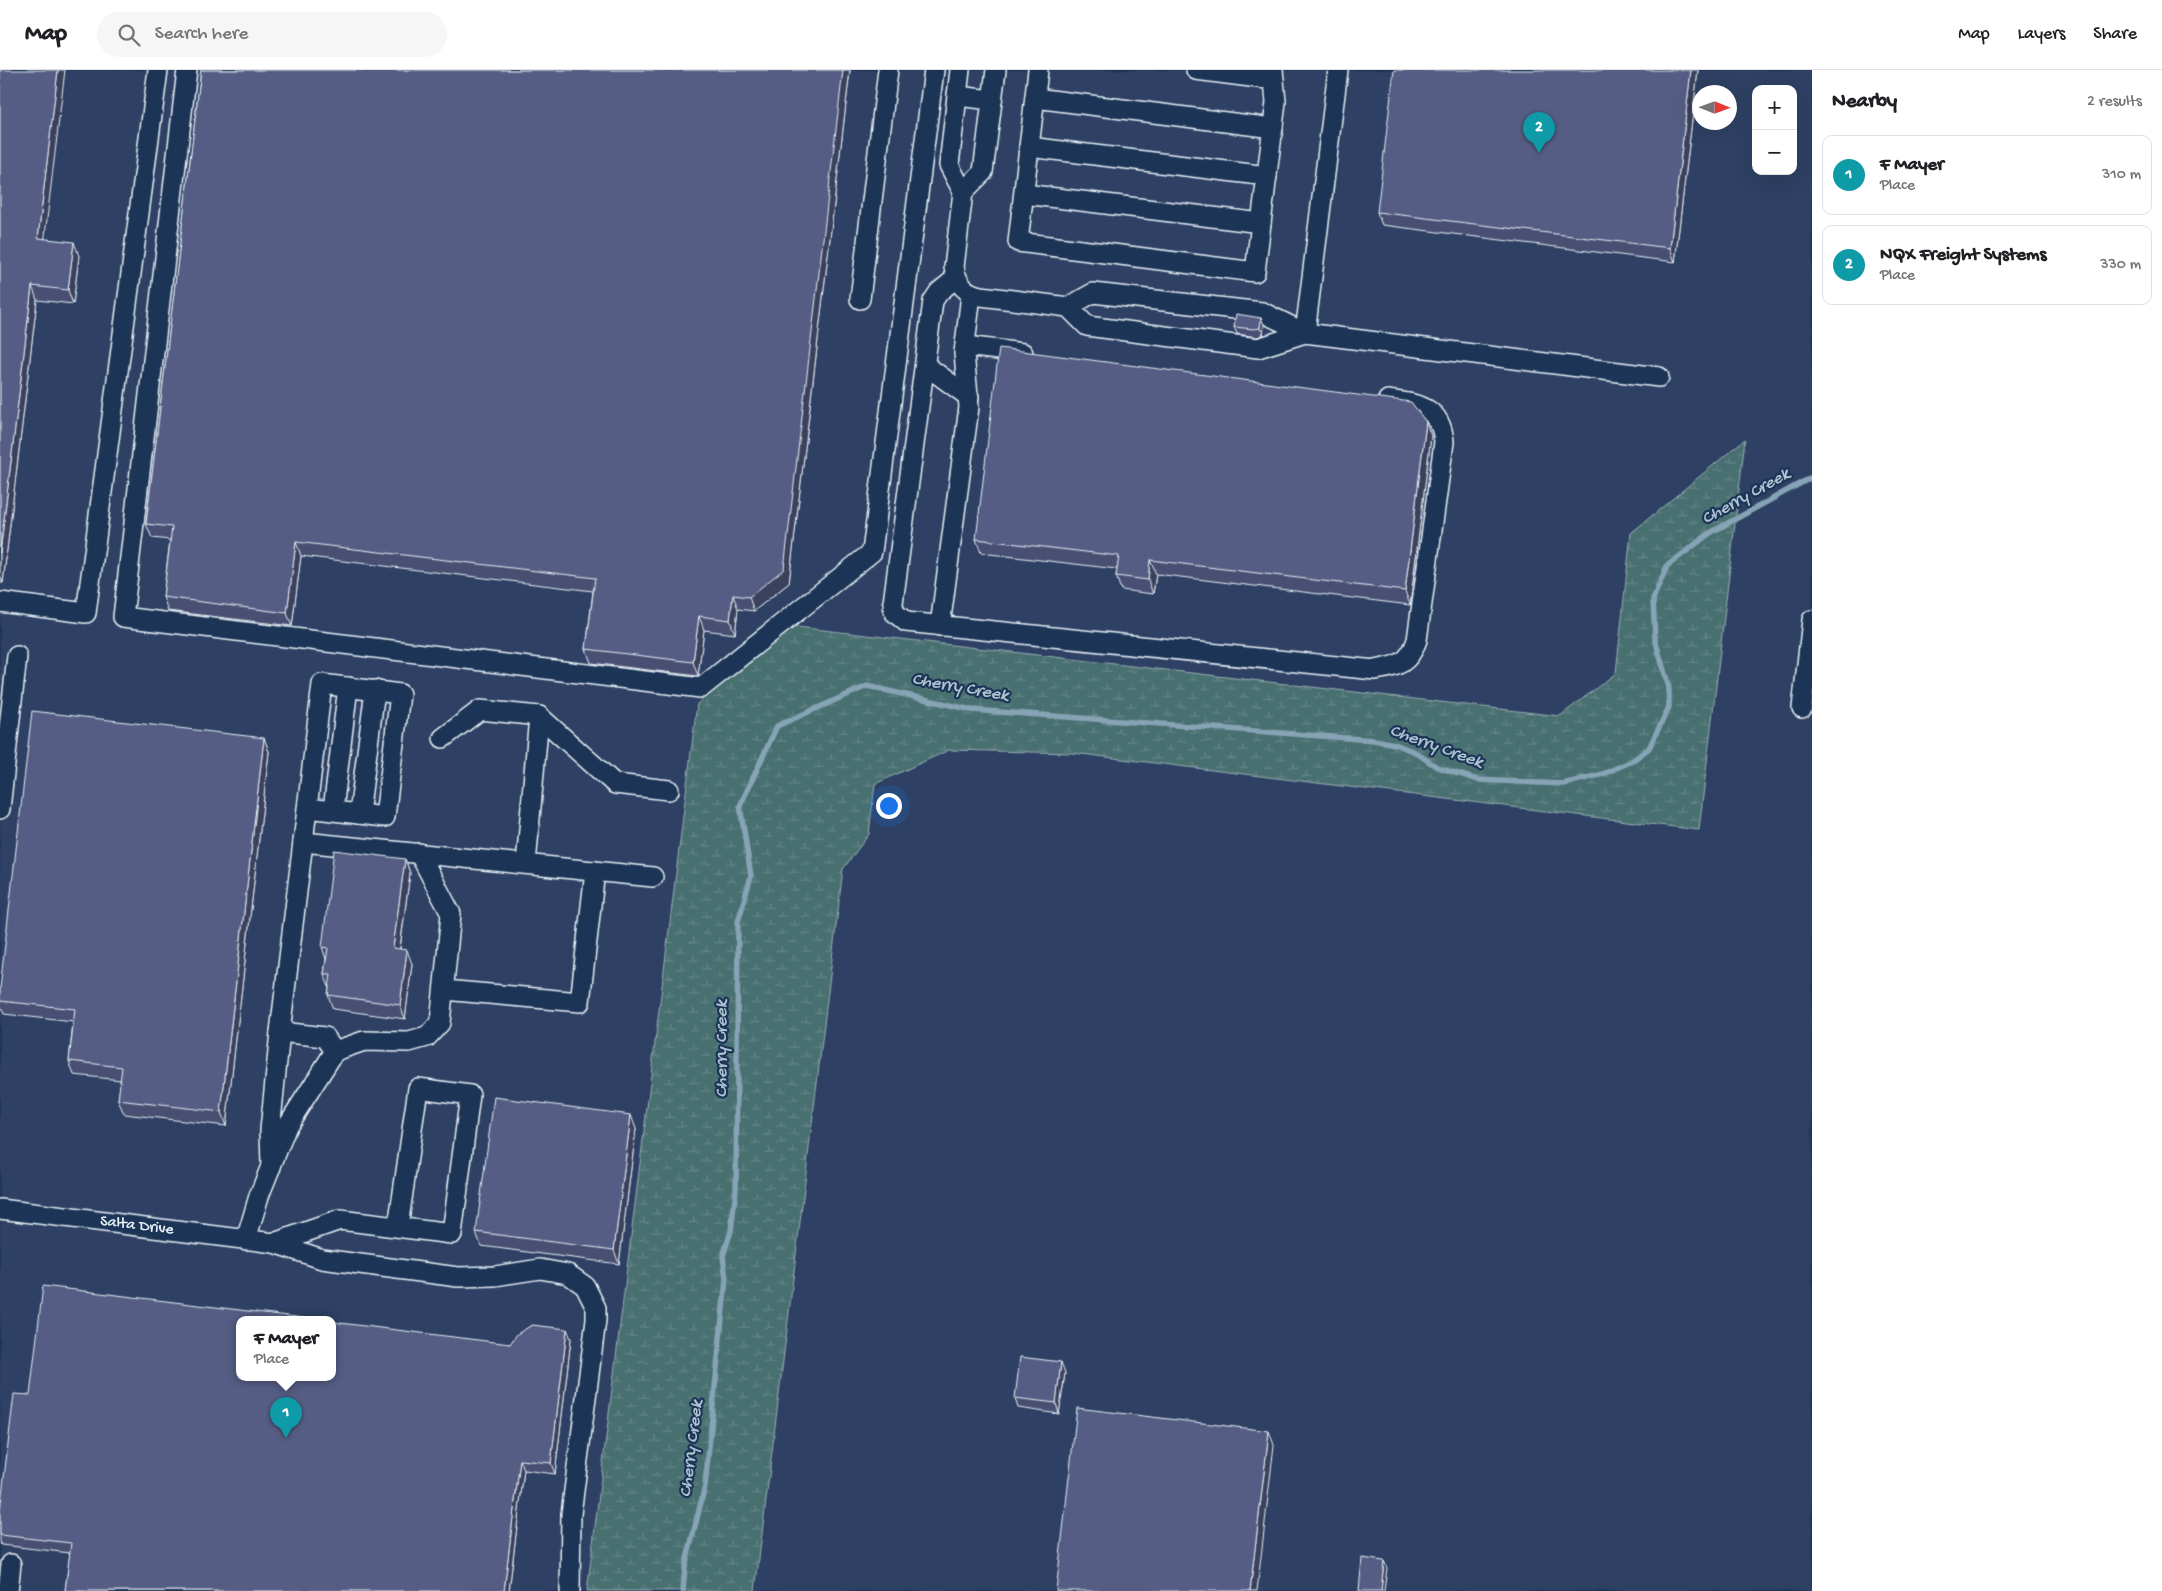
<!DOCTYPE html>
<meta charset="utf-8">
<style>
:root{--surface:#fff;--page:#f6f6f6;--text:#202124;--muted:#757577;--line:#e0e0e0;--accent:#847042}
body{margin:0;font-family:"Gochi Hand",sans-serif;background:var(--page);color:var(--text)}
.controls{position:absolute;right:15px;top:15px;display:grid;overflow:hidden;border-radius:10px;box-shadow:0 5px 20px #0002}
.controls button{width:45px;height:45px;display:grid;place-items:center;padding:0;border:0;border-bottom:1px solid var(--line);background:var(--surface);color:var(--text);font:25px sans-serif}
.compass{position:absolute;left:1692px;top:15px;width:45px;height:45px;border-radius:50%;background:var(--surface);box-shadow:0 5px 20px #0002;rotate:91deg}
.you{position:absolute;left:888px;top:735px;width:18px;height:18px;margin:-12px;border:4px solid #fff;border-radius:50%;background:#1a73e8;box-shadow:0 0 0 8px #1a73e833}
.badge{display:grid;place-items:center;width:32px;height:32px;border-radius:50%;background:var(--accent);color:#fff;font-size:16px;font-weight:700}
.pin{position:absolute;translate:-50% -41px;filter:drop-shadow(0 1px 2px #0008)}
.pin::after{content:'';position:absolute;top:26px;width:18px;height:15px;background:inherit;clip-path:polygon(0 0,100% 0,50% 100%)}
.popup{position:absolute;left:236px;top:1246px;width:100px;height:65px;box-sizing:border-box;display:grid;place-content:center;border-radius:10px;background:var(--surface);filter:drop-shadow(0 1px 4px #0005);font-size:16px;white-space:nowrap;color:var(--muted)}
.popup b{font-size:19px;color:var(--text)}
.popup::after{content:'';position:absolute;left:50%;top:100%;margin-left:-10px;border:10px solid transparent;border-top-color:var(--surface)}
.list{margin:0;padding:0;list-style:none}
h2{display:flex;justify-content:space-between;align-items:center;height:65px;margin:0;padding:0 20px;font-size:21px}
h2 small{font-size:16px;font-weight:400;color:var(--muted)}
.list li{display:grid;grid-template-columns:32px 1fr auto;gap:15px;align-items:center;box-sizing:border-box;height:80px;margin:0 10px 10px;padding:0 10px;border:1px solid var(--line);border-radius:10px}
.list b{display:block;font-size:19px;white-space:nowrap}
.list p{margin:0;font-size:16px;white-space:nowrap;color:var(--muted)}
.list em{font-size:16px;font-style:normal;color:var(--muted)}
.icon{flex:none;width:28px;height:28px;fill:none;stroke:currentColor;stroke-width:2;stroke-linecap:round;stroke-linejoin:round}
.map{position:relative;flex:none;width:1812px;height:1521px;overflow:hidden}
header{display:flex;align-items:center;gap:30px;box-sizing:border-box;height:70px;padding:0 25px;background:var(--surface);border-bottom:1px solid var(--line)}
header strong{font-size:24px}
nav{display:flex;gap:28px;margin-inline-start:auto;font-size:18px}
.search{width:350px;height:45px;background:var(--page);display:flex;align-items:center;gap:12px;box-sizing:border-box;padding:0 18px;border-radius:28px;color:var(--muted);font-size:19px}
main{display:flex}
aside{flex:1;background:var(--surface)}
.map>svg:first-child{display:block}
.built{fill:#2e4164;fill-rule:evenodd}
.wetland{fill:url(#wetland-marsh);stroke:#99b0b4}
.lines{fill:none;stroke-linecap:round;stroke-linejoin:round}
.stream{stroke:#86a4b6;stroke-width:5.5}
.minor-casing{stroke:#e8f1f8;stroke-width:22}
.minor{stroke:#1d3557;stroke-width:19}
.wall{fill:#485072;stroke:#e8f1f8}
.shaded-wall{fill:#3b415c;stroke:#e8f1f8}
.building{fill:#545d84;stroke:#e8f1f8}
.labels{text-anchor:middle;dominant-baseline:central;stroke-width:4.5;stroke-linejoin:round;paint-order:stroke}
.street-label{font-size:16px;fill:#e8f1f8;stroke:#1d3557}
.water-label{font-size:18px;font-style:italic;fill:#afc4d2;stroke:#1d3557}
</style>
<header>
<strong>Map</strong>
<div class="search"><svg class="icon" aria-label="search" viewBox="0 0 24 24"><circle cx="10" cy="10" r="6"/><path d="M15 15l6 6"/></svg>Search here</div>
<nav><a>Map</a><a>Layers</a><a>Share</a></nav>
</header>
<main>
<div class="map">
<svg width="1812" height="1521" viewBox="0 0 1812 1521">
<defs>
<pattern id="wetland-marsh" width="20" height="14" patternUnits="userSpaceOnUse" patternTransform="scale(1.25)"><rect width="20" height="14" fill="#4a6f71"/><path d="M1 5h8M5 5V1M11 12h8M15 12V8" fill="none" stroke="#648486"/></pattern>
</defs>
<rect width="100%" height="100%" fill="#1d3557"/>
<filter id="ink" filterUnits="userSpaceOnUse"><feTurbulence type="fractalNoise" baseFrequency=".02" numOctaves="2"/><feDisplacementMap in="SourceGraphic" scale="10" xChannelSelector="R" yChannelSelector="G"/><feConvolveMatrix kernelMatrix="1 2 1 2 8 2 1 2 1" color-interpolation-filters="sRGB"/></filter>
<g filter="url(#ink)">
<!-- built -->
<path class="built" d="M0 0H946L931 128 948 0H1812V1521H755L843 798 869 764 875 714 949 680 1073 683 1699 760 1745 369 1631 463 1616 603 1560 647 1430 632 697 634 587 1521H0ZM1756 19H1793V101H1756ZM1700 22H1730V52H1700ZM240 1249H332V1307H240Z"/>
<!-- wetland -->
<path class="wetland" d="M1745 369 1699 760 1073 683 949 680 875 714 869 764 843 799 755 1521H587L697 634 789 556 1560 646 1616 603 1631 463Z"/>
<g class="lines">
<!-- stream -->
<path class="stream" d="M683 1521 685 1497 705 1416 726 1209 723 1186 731 1161 736 1119 738 852 751 806 740 736 777 656 867 616 972 640 1374 670 1395 674 1415 682 1437 697 1478 710 1563 714 1603 704 1632 691 1649 678 1669 637V618L1655 569 1653 529 1667 496 1710 463 1812 407"/>
<defs>
<g id="minor">
<path d="M187 0 123 547 701 618 872 482 934 0"/>
<path d="M960 0 949 95 963 122 954 197C957 213 964 223 981 226L1068 237 1093 223 1262 242 1305 263"/>
<path d="M1038 0 1018 172 1255 202 1276 32 1273 0"/>
<path d="M1196 0 1274 10"/>
<path d="M1338 0 1305 263 1659 307"/>
<path d="M957 26 992 30"/>
<path d="M1035 28 1273 58"/>
<path d="M1029 77 1267 106"/>
<path d="M963 122 983 102 996 0"/>
<path d="M1024 124 1261 153"/>
<path d="M956 208 939 222 933 231 893 533 894 542 906 552 1375 600C1398 596 1409 594 1417 570L1444 372C1441 336 1418 334 1388 330"/>
<path d="M860 229 888 0"/>
<path d="M1068 237 1087 256 1258 278 1305 263"/>
<path d="M965 276 1023 283"/>
<path d="M925 295 969 327"/>
<path d="M0 532 86 543 158 0"/>
<path d="M940 556 969 337 964 283 971 224"/>
<path d="M1802 638 1812 550"/>
<path d="M443 668 480 640 539 646 615 714 669 720"/>
<path d="M0 739 17 586"/>
<path d="M333 740 348 617"/>
<path d="M359 744 375 620"/>
<path d="M303 772 322 614 400 624 385 747 307 738"/>
<path d="M526 794 539 646"/>
<path d="M444 920 580 932 595 801"/>
<path d="M280 962 325 967 335 981"/>
<path d="M271 1097 270 1060 280 962 303 772 653 807"/>
<path id="s1" d="M0 1139 274 1173 322 1189 458 1207 495 1206 540 1199 568 1204 585 1216 596 1238V1250L571 1444 570 1521"/>
<path d="M246 1170 259 1126 287 1056 335 981 364 971 409 972 427 967 440 953 451 844 419 783"/>
<path d="M274 1173 340 1150 452 1164 470 1025 418 1018 398 1157"/>
<path d="M8 1521 11 1494"/>
</g>
</defs>
<!-- minor casing -->
<use href="#minor" class="minor-casing"/>
<!-- minor -->
<use href="#minor" class="minor"/>
</g>
<!-- wall -->
<g class="wall">
<path d="M0 0 45 169 79 186 73 234 37 230 3 513H0Z"/>
<path d="M201 0H850L789 513 754 541 738 539 735 564 704 560 698 606 591 593 586 579 593 521 301 486 292 556 168 541 163 527 170 470 152 468 146 454Z"/>
<path d="M1698 0 1675 192 1382 155 1377 142Z"/>
<path d="M1261 248 1264 255 1263 265 1257 267 1237 264 1234 257Z"/>
<path d="M1431 366 1410 535 1156 504 1153 524 1121 520 1116 506 1117 499 981 483 976 469Z"/>
<path d="M264 668 269 682 226 1056 124 1044 118 1030 121 1010 74 1005 69 991 73 952 4 944 0 934V918Z"/>
<path d="M405 789 410 803 400 879 412 894 405 949 333 939 328 925 329 917 324 904 326 889 322 877Z"/>
<path d="M636 1059 619 1194 481 1176 476 1162Z"/>
<path d="M571 1269 555 1404 524 1400 509 1521H65L70 1483 1 1475 0 1472V1441L30 1325 510 1274Z"/>
<path d="M1065 1303 1059 1344 1018 1338 1015 1328Z"/>
</g>
<!-- shaded-wall -->
<g class="shaded-wall">
<path d="M58 0H65L43 182 38 168Z"/>
<path d="M843 0H850L789 513 754 541 749 527Z"/>
<path d="M1691 0H1698L1675 192 1670 178Z"/>
<path d="M74 172 79 186 73 234 68 220Z"/>
<path d="M32 216 37 230 3 513 0 505V483Z"/>
<path d="M1261 248 1264 255 1263 265 1260 258Z"/>
<path d="M1426 352 1431 366 1410 535 1405 521Z"/>
<path d="M296 472 301 486 292 556 287 543Z"/>
<path d="M1150 490 1156 504 1153 524 1148 510Z"/>
<path d="M733 525 738 539 735 564 730 550Z"/>
<path d="M699 546 704 560 698 606 693 592Z"/>
<path d="M264 668 269 682 226 1056 221 1042Z"/>
<path d="M405 789 410 803 398 892 393 878Z"/>
<path d="M407 880 412 894 405 949 400 935Z"/>
<path d="M631 1045 636 1059 619 1194 614 1180Z"/>
<path d="M567 1259 571 1269 555 1404 551 1393Z"/>
<path d="M1061 1292 1065 1303 1059 1344 1056 1333Z"/>
<path d="M1269 1361 1274 1375 1257 1521H1250Z"/>
<path d="M520 1390 524 1400 509 1521H504Z"/>
<path d="M1384 1491 1387 1498 1384 1521H1381Z"/>
</g>
<!-- building -->
<g class="building">
<path d="M0 0H58L38 168 74 172 68 220 32 216 0 483Z"/>
<path d="M201 0H843L784 499 749 527 733 525 730 550 699 546 693 592 586 579 595 508 296 472 287 543 163 527 172 457 146 454Z"/>
<path d="M1394 0H1691L1670 178 1377 142Z"/>
<path d="M1236 244 1261 248 1260 258 1254 259 1234 257Z"/>
<path d="M999 278 1411 332 1426 352 1405 521 1150 490 1148 510 1116 506 1119 486 976 469Z"/>
<path d="M32 641 264 668 221 1042 118 1030 122 997 69 991 75 939 0 931V918Z"/>
<path d="M334 780 405 789 393 878 407 880 400 935 328 925 331 904H324L328 878 322 877Z"/>
<path d="M494 1027 631 1045 614 1180 476 1162Z"/>
<path d="M43 1216 313 1249H240V1307H332V1252L510 1274 517 1264 532 1255 567 1259 551 1393 520 1390 504 1521H65L71 1473 0 1465V1441L14 1324 30 1325Z"/>
<path d="M1020 1287 1061 1292 1056 1333 1015 1328Z"/>
<path d="M1077 1338 1269 1361 1250 1521H1056Z"/>
<path d="M1362 1488 1384 1491 1381 1521H1359Z"/>
</g>
</g>
<g class="labels">
<!-- street labels -->
<g class="street-label">
<text stroke="none"><textPath href="#s1" startOffset="138">Salta Drive</textPath></text>
</g>
<!-- water labels -->
<g class="water-label">
<text transform="translate(1746 427) rotate(-29)">Cherry Creek</text>
<text transform="translate(960 618) rotate(10)">Cherry Creek</text>
<text transform="translate(1436 677) rotate(20)">Cherry Creek</text>
<text transform="translate(722 979) rotate(-90)">Cherry Creek</text>
<text transform="translate(692 1379) rotate(-83)">Cherry Creek</text>
</g>
</g>
</svg>
<div class="controls">
<button>+</button>
<button>−</button>
</div>
<svg class="compass" viewBox="-18 -18 36 36"><path d="M0-13l5 13h-10z" fill="#e53935"/><path d="M0 13l5-13h-10z" fill="#757577"/></svg>
<div class="you"></div>
<div class="pin badge" style="left:286px;top:1368px;background:#0f9aa8">1</div>
<div class="popup"><b>F Mayer</b>Place</div>
<div class="pin badge" style="left:1539px;top:83px;background:#0f9aa8">2</div>
</div>
<aside>
<h2>Nearby<small>2 results</small></h2>
<ul class="list">
<li><span class="badge" style="background:#0f9aa8">1</span><div><b>F Mayer</b><p>Place</p></div><em>310 m</em></li>
<li><span class="badge" style="background:#0f9aa8">2</span><div><b>NQX Freight Systems</b><p>Place</p></div><em>330 m</em></li>
</ul>
</aside>
</main>
